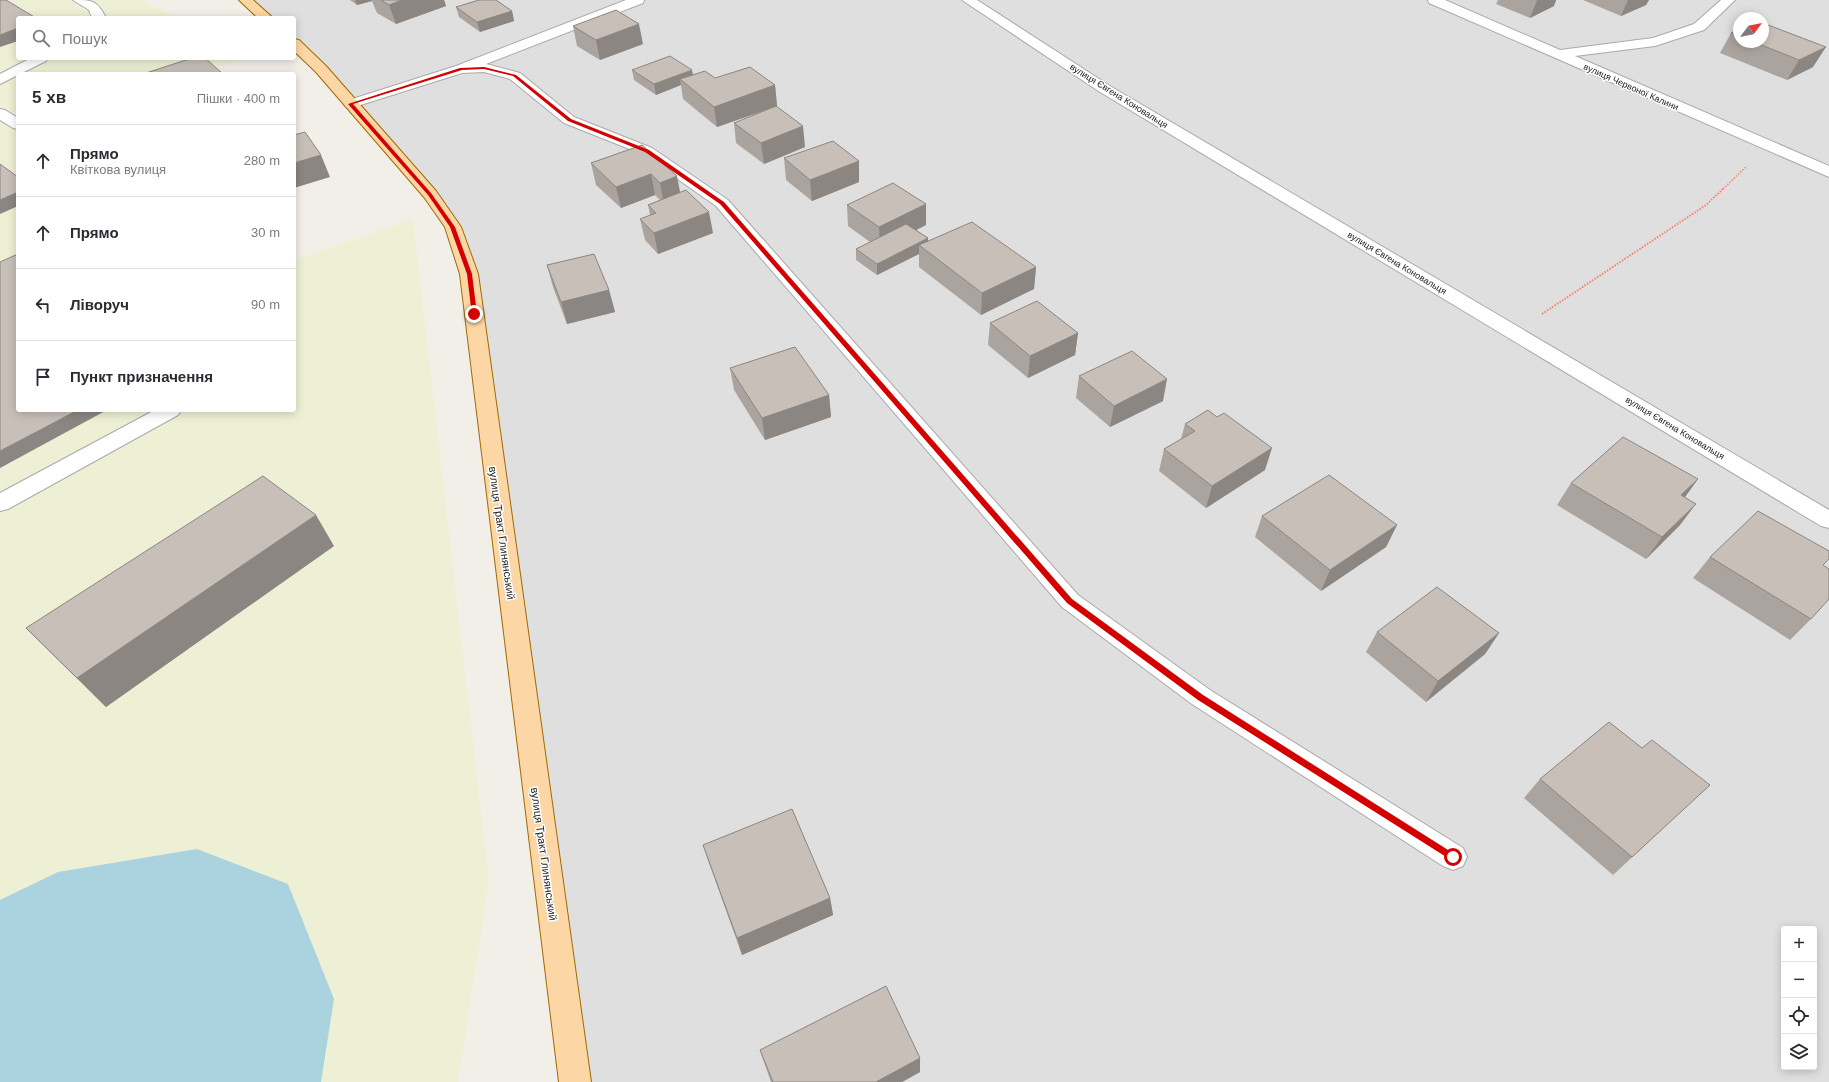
<!DOCTYPE html>
<html lang="uk">
<meta charset="utf-8">
<style>
:root{--surface:#fff;--page:#f2f2f3;--text:#2b2b33;--muted:#7c7c81;--line:#e1e1e2}
body{margin:0;font-family:Helvetica,sans-serif;background:var(--page);color:var(--text)}
.controls{position:absolute;right:12px;bottom:12px;display:grid;overflow:hidden;border-radius:4px;box-shadow:0 2px 10px #0003}
.controls button{width:36px;height:36px;display:grid;place-items:center;padding:0;border:0;border-bottom:1px solid var(--line);background:var(--surface);color:var(--text);font:20px sans-serif}
.compass{position:absolute;left:1733px;top:12px;width:36px;height:36px;border-radius:50%;background:var(--surface);box-shadow:0 2px 10px #0003;rotate:58deg}
.stop{position:absolute;width:12px;height:12px;margin:-9px;border:3px solid #d40000;border-radius:50%;background:#fff}
.stop.end{background:#d40000;border-color:#fff;box-shadow:0 1px 4px #0008}
.list{margin:0;padding:0;list-style:none}
h2{display:flex;justify-content:space-between;align-items:center;height:52px;margin:0;padding:0 16px;font-size:17px}
h2 small{font-size:13px;font-weight:400;color:var(--muted)}
.list li{display:grid;grid-template-columns:26px 1fr auto;gap:12px;align-items:center;box-sizing:border-box;height:72px;padding:0 16px;border-top:1px solid var(--line)}
.list b{display:block;font-size:15px;white-space:nowrap}
.list p{margin:0;font-size:13px;white-space:nowrap;color:var(--muted)}
.list em{font-size:13px;font-style:normal;color:var(--muted)}
.icon{flex:none;width:22px;height:22px;fill:none;stroke:currentColor;stroke-width:2;stroke-linecap:round;stroke-linejoin:round}
.map{position:relative;flex:none;width:1829px;height:1082px;overflow:hidden}
.search{position:absolute;background:var(--surface);box-shadow:0 2px 10px #0003;left:16px;top:16px;width:280px;height:44px;display:flex;align-items:center;gap:10px;box-sizing:border-box;padding:0 14px;border-radius:4px;color:var(--muted);font-size:15px}
.panel{position:absolute;background:var(--surface);box-shadow:0 2px 10px #0003;left:16px;top:72px;width:280px;height:340px;border-radius:4px}
.map>svg:first-child{display:block}
.residential{fill:#e0dfdf;fill-rule:evenodd}
.farmland{fill:#eef0d5}
.water{fill:#aad3df}
.lines{fill:none;stroke-linecap:round;stroke-linejoin:round}
.minor-casing{stroke:#a9a9a9;stroke-width:2}
.major-casing{stroke:#a06b00;stroke-width:2}
.path-far1{stroke:#fa8072;stroke-width:1.5;stroke-dasharray:1.5 1.5;stroke-linecap:butt}
.path{stroke:#fa8072;stroke-width:2;stroke-dasharray:1.5 1.5;stroke-linecap:butt}
.minor{fill:#fff;fill-rule:evenodd}
.major{fill:#fcd6a4;fill-rule:evenodd}
.wall{fill:#aba49e}
.shaded-wall{fill:#8b8681}
.building{fill:#c7bfb8;stroke:#8b8681}
.route{fill:#d40000}
.labels{text-anchor:middle;dominant-baseline:central;stroke-width:3;stroke-linejoin:round;paint-order:stroke}
.far-street-label{font-size:9px;fill:#222;stroke:#fff}
.street-label{font-size:11px;fill:#222;stroke:#fff}
</style>
<div class="map">
<svg width="1829" height="1082" viewBox="0 0 1829 1082">
<rect width="100%" height="100%" fill="#f2efe9"/>
<!-- residential -->
<path class="residential" d="M245 0H1829V1082H575L484 396 453 227 294 43V18H266ZM1739 18H1763V42H1739ZM1784 929H1814V1067H1784Z"/>
<!-- farmland -->
<path class="farmland" d="M0 0H143L178 18H18V58H245L196 74H18V410H294V260L413 219 489 881 458 1082H0Z"/>
<!-- water -->
<path class="water" d="M197 849 288 884 334 999 321 1082H0V900L58 872Z"/>
<g class="lines">
<defs>
<g id="minor">
<path d="M73 0C92 0 97 0 106 18H92L89 10Z"/>
<path d="M626 0H644L643 3 486 64 520 73 574 117 652 148 728 200 1078 595 1210 690 1463 848 1467 857 1463 866 1453 870 1443 866 1192 704 1062 607 716 206 642 154 564 123 510 79 484 72 462 73 351 108 346 107 344 104 346 101 456 66Z"/>
<path d="M962 0H977L1110 86 1829 510V528L1821 526 1100 92Z"/>
<path d="M1428 0H1445L1560 50 1653 38 1694 24 1721 0H1735L1704 30 1655 46 1575 56 1829 166V177L1429 3Z"/>
<path d="M31 58H48L46 61 0 84V74Z"/>
<path d="M0 109 5 110 18 118V129L13 128 0 120Z"/>
<path d="M155 410H181L178 415 8 509 0 511V493Z"/>
</g>
<g id="major">
<path d="M239 0H253L273 18H258Z"/>
<path d="M294 39 299 40 326 66 436 191 461 227 478 274 591 1082H559L460 274 445 227 424 197 316 72 294 51Z"/>
</g>
</defs>
<!-- minor casing -->
<use href="#minor" class="minor-casing"/>
<!-- major casing -->
<use href="#major" class="major-casing"/>
<!-- path-far1 -->
<path class="path-far1" d="M1723 189 1747 166"/>
<!-- path -->
<path class="path" d="M1542 314 1706 205 1724 188"/>
<!-- minor -->
<use href="#minor" class="minor"/>
<!-- major -->
<use href="#major" class="major"/>
</g>
<!-- wall -->
<g class="wall">
<path d="M350 0H444L446 6 396 24 377 13 372 1 357 5Z"/>
<path d="M1498 0H1556L1554 6 1530 18 1496 4Z"/>
<path d="M1583 0H1649L1646 5 1621 16Z"/>
<path d="M456 7 512 11 514 21 480 32 459 17Z"/>
<path d="M573 26 643 44 600 60 577 46Z"/>
<path d="M1739 29V42H1763L1813 67 1787 80 1720 53 1731 33Z"/>
<path d="M632 70 693 74 715 78 775 85 777 106H776L805 147 764 164 736 143 734 123 775 107 717 127 683 99 681 85 656 95 634 80Z"/>
<path d="M642 145 680 193 713 233 658 254 645 240 640 219 650 215 648 205 660 200 655 195 621 208 596 185 591 163Z"/>
<path d="M784 158 859 161V182L812 201 786 180Z"/>
<path d="M926 204V225L916 230 928 238V242L1036 267 1034 289 981 315 919 267V254L877 275 856 260V249L870 242 848 226 847 205Z"/>
<path d="M547 265 609 290 615 312 567 324 553 287Z"/>
<path d="M990 323 1078 333 1075 355 1028 378 988 345Z"/>
<path d="M730 368 829 395 831 417 765 440 734 390Z"/>
<path d="M1079 376 1163 401 1110 427 1076 398Z"/>
<path d="M1185 424 1265 470 1206 508 1159 471 1164 449 1181 439Z"/>
<path d="M1698 479 1685 497 1680 525 1646 559 1557 505 1571 483Z"/>
<path d="M1262 516 1397 525 1386 547 1321 591 1255 537Z"/>
<path d="M334 546 106 707 55 657 26 628Z"/>
<path d="M1710 557 1823 565 1811 619 1790 640 1693 578Z"/>
<path d="M1377 632 1499 633 1485 654 1426 702 1366 652Z"/>
<path d="M1642 748 1710 785 1613 875 1524 798 1540 779Z"/>
<path d="M703 845 830 898 833 915 742 955 709 863Z"/>
<path d="M760 1050 920 1072 902 1082H771L765 1065Z"/>
</g>
<!-- shaded-wall -->
<g class="shaded-wall">
<path d="M355 0H372V1L357 5Z"/>
<path d="M402 0H444L446 6 396 24 389 5Z"/>
<path d="M1537 0H1556L1554 6 1530 18Z"/>
<path d="M1628 0H1649L1646 5 1621 16Z"/>
<path d="M512 11 514 21 480 32 477 22Z"/>
<path d="M639 24 643 44 600 60 596 40Z"/>
<path d="M18 28V41L0 47V35Z"/>
<path d="M1826 47 1813 67 1787 80 1799 60Z"/>
<path d="M692 70 694 80 680 79 681 85 656 95 654 84Z"/>
<path d="M775 85 777 106 717 127 714 107Z"/>
<path d="M803 126 805 147 764 164 761 143Z"/>
<path d="M321 155 330 177 294 188V163Z"/>
<path d="M859 161V182L812 201 810 180Z"/>
<path d="M651 174 655 195 621 208 616 187Z"/>
<path d="M677 176 681 197 664 204 660 183Z"/>
<path d="M18 192V206L0 214V200Z"/>
<path d="M926 204V225L880 248 879 227Z"/>
<path d="M709 212 713 233 658 254 654 233Z"/>
<path d="M928 238V250L919 245V254L877 275V264Z"/>
<path d="M1036 267 1034 289 981 315 982 293Z"/>
<path d="M609 290 615 312 567 324 561 302Z"/>
<path d="M1078 333 1075 355 1028 378 1030 356Z"/>
<path d="M1167 379 1163 401 1110 427 1114 406Z"/>
<path d="M829 395 831 417 765 440 762 418Z"/>
<path d="M78 410H107L0 468V451Z"/>
<path d="M1272 448 1265 470 1206 508 1212 486Z"/>
<path d="M1698 479 1682 501 1681 495Z"/>
<path d="M1696 504 1680 525 1646 559 1662 537Z"/>
<path d="M316 515 334 546 106 707 77 678Z"/>
<path d="M1397 525 1386 547 1321 591 1330 570Z"/>
<path d="M1499 633 1485 654 1426 702 1438 681Z"/>
<path d="M830 898 833 915 742 955 737 938Z"/>
<path d="M920 1058V1072L902 1082H876Z"/>
</g>
<!-- building -->
<g class="building">
<path d="M0 0H6L36 18H18V28L0 35Z"/>
<path d="M381 0H402L389 5Z"/>
<path d="M479 0H496L512 11 477 22 456 7Z"/>
<path d="M616 10 639 24 596 40 573 26Z"/>
<path d="M1763 23 1826 47 1799 60 1754 42H1763Z"/>
<path d="M1739 29V36L1731 33Z"/>
<path d="M670 56 692 70 654 84 632 70Z"/>
<path d="M192 58H205L223 74H143Z"/>
<path d="M750 67 775 85 714 107 680 79 705 71 715 78Z"/>
<path d="M776 106 803 126 761 143 734 123Z"/>
<path d="M305 132 321 155 294 163V135Z"/>
<path d="M833 141 859 161 810 180 784 158Z"/>
<path d="M642 145 677 176 660 183 651 174 616 187 591 163Z"/>
<path d="M0 164 18 177V192L0 200Z"/>
<path d="M893 183 926 204 879 227 847 205Z"/>
<path d="M686 190 709 212 654 233 640 219 656 213 648 205Z"/>
<path d="M972 222 1036 267 982 293 919 245Z"/>
<path d="M906 224 928 238 877 264 856 249Z"/>
<path d="M18 254V410H78L0 451V262Z"/>
<path d="M594 254 609 290 561 302 547 265Z"/>
<path d="M1037 301 1078 333 1030 356 990 323Z"/>
<path d="M795 347 829 395 762 418 730 368Z"/>
<path d="M1132 351 1167 379 1114 406 1079 376Z"/>
<path d="M1208 410 1217 417 1224 413 1272 448 1212 486 1164 449 1195 431 1185 424Z"/>
<path d="M1623 437 1698 479 1681 495 1696 504 1662 537 1571 483Z"/>
<path d="M1329 475 1397 525 1330 570 1262 516Z"/>
<path d="M263 476 316 515 77 678 26 628Z"/>
<path d="M1758 511 1829 551V559L1823 565 1829 569V599L1811 619 1710 557Z"/>
<path d="M1437 587 1499 633 1438 681 1377 632Z"/>
<path d="M1609 722 1642 748 1652 740 1710 785 1632 857 1540 779Z"/>
<path d="M792 809 830 898 737 938 703 845Z"/>
<path d="M886 986 920 1058 876 1082H773L760 1050Z"/>
</g>
<!-- route -->
<path class="route" d="M484 67 516 75 571 119 649 150 724 202 1072 599 1203 695 1456 855V860H1451L1198 700 1067 603 720 204 645 152 568 121 513 76 484 69 462 70 353 104 431 193 455 227 472 274 477 314 472 316 467 274 450 227 428 195 348 104 460 68Z"/>
<g class="labels">
<!-- far-street labels -->
<g class="far-street-label">
<text transform="translate(1631 87) rotate(24)">вулиця Червоної Калини</text>
<text transform="translate(1119 96) rotate(32)">вулиця Євгена Коновальця</text>
<text transform="translate(1397 263) rotate(31)">вулиця Євгена Коновальця</text>
<text transform="translate(1675 428) rotate(31)">вулиця Євгена Коновальця</text>
</g>
<!-- street labels -->
<g class="street-label">
<text transform="translate(502 533) rotate(82)">вулиця Тракт Глинянський</text>
<text transform="translate(544 854) rotate(82)">вулиця Тракт Глинянський</text>
</g>
</g>
</svg>
<div class="controls">
<button>+</button>
<button>−</button>
<button><svg class="icon" aria-label="locate" viewBox="0 0 24 24"><circle cx="12" cy="12" r="6"/><path d="M12 2v4M12 18v4M2 12h4M18 12h4"/></svg></button>
<button><svg class="icon" aria-label="layers" viewBox="0 0 24 24"><path d="M12 4l9 5-9 5-9-5zM3 14l9 5 9-5"/></svg></button>
</div>
<svg class="compass" viewBox="-18 -18 36 36"><path d="M0-13l5 13h-10z" fill="#e53935"/><path d="M0 13l5-13h-10z" fill="#7c7c81"/></svg>
<div class="stop" style="left:1453px;top:857px"></div>
<div class="stop end" style="left:474px;top:314px"></div>
<div class="search"><svg class="icon" aria-label="search" viewBox="0 0 24 24"><circle cx="10" cy="10" r="6"/><path d="M15 15l6 6"/></svg>Пошук</div>
<section class="panel">
<h2>5 хв<small>Пішки · 400 m</small></h2>
<ul class="list">
<li><svg class="icon" aria-label="ahead" viewBox="0 0 24 24"><path d="M12 20V5M6 11l6-6 6 6"/></svg><div><b>Прямо</b><p>Квіткова вулиця</p></div><em>280 m</em></li>
<li><svg class="icon" aria-label="ahead" viewBox="0 0 24 24"><path d="M12 20V5M6 11l6-6 6 6"/></svg><div><b>Прямо</b></div><em>30 m</em></li>
<li><svg class="icon" aria-label="left" viewBox="0 0 24 24"><path d="M17 20v-9H6M10 6l-5 5 5 5"/></svg><div><b>Ліворуч</b></div><em>90 m</em></li>
<li><svg class="icon" aria-label="arrive" viewBox="0 0 24 24"><path d="M6 21V4h12l-3 4 3 4H6"/></svg><div><b>Пункт призначення</b></div></li>
</ul>
</section>
</div>
